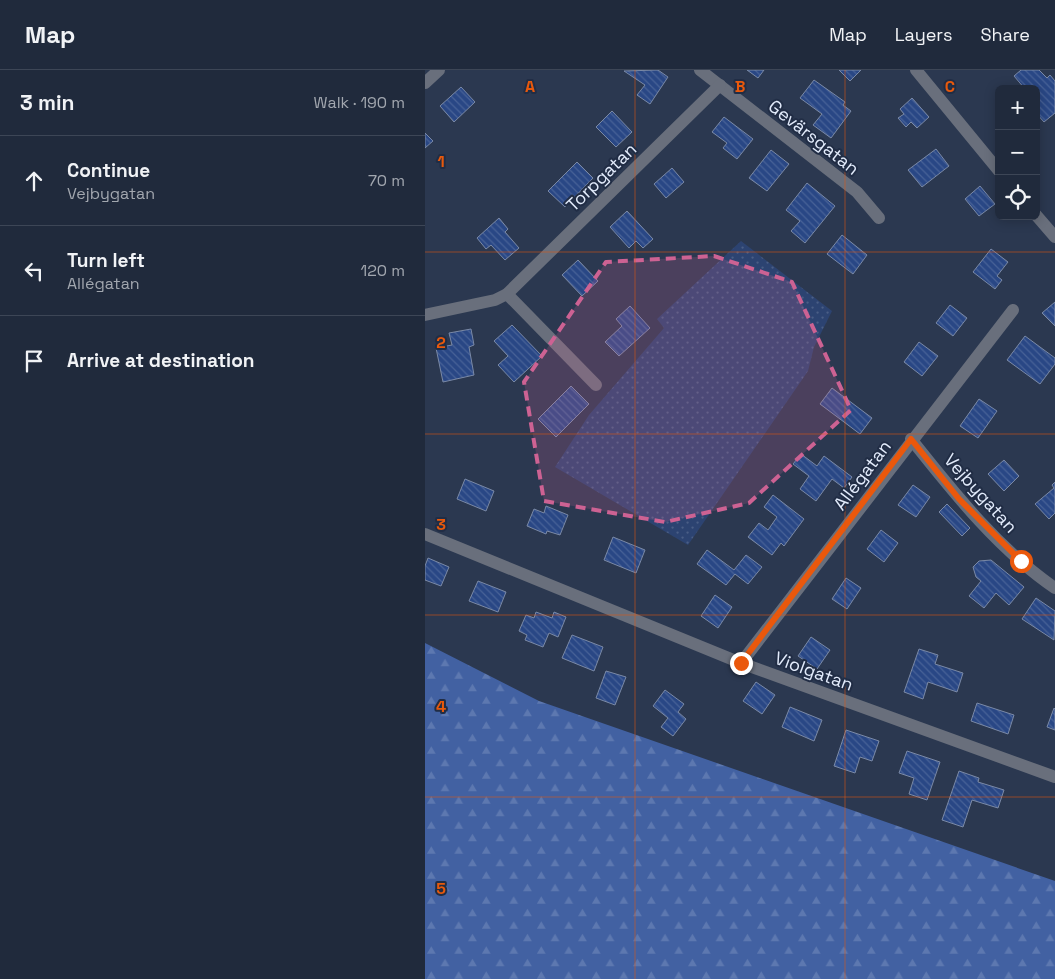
<!DOCTYPE html>
<meta charset="utf-8">
<style>
:root{--surface:#202a3c;--page:#2d3647;--text:#f1f3f6;--muted:#a2a7af;--line:#3d4656}
body{margin:0;font-family:"Space Grotesk",sans-serif;background:var(--page);color:var(--text)}
.controls{position:absolute;right:15px;top:15px;display:grid;overflow:hidden;border-radius:8px;box-shadow:0 2px 12px #0003}
.controls button{width:45px;height:45px;display:grid;place-items:center;padding:0;border:0;border-bottom:1px solid var(--line);background:var(--surface);color:var(--text);font:25px sans-serif}
.stop{position:absolute;width:15px;height:15px;margin:-11px;border:4px solid #ea580c;border-radius:50%;background:#fff}
.stop.end{background:#ea580c;border-color:#fff;box-shadow:0 1px 5px #0008}
.list{margin:0;padding:0;list-style:none}
h2{display:flex;justify-content:space-between;align-items:center;height:65px;margin:0;padding:0 20px;font-size:21px}
h2 small{font-size:16px;font-weight:400;color:var(--muted)}
.list li{display:grid;grid-template-columns:32px 1fr auto;gap:15px;align-items:center;box-sizing:border-box;height:90px;padding:0 20px;border-top:1px solid var(--line)}
.list b{display:block;font-size:19px;white-space:nowrap}
.list p{margin:0;font-size:16px;white-space:nowrap;color:var(--muted)}
.list em{font-size:16px;font-style:normal;color:var(--muted)}
.icon{flex:none;width:28px;height:28px;fill:none;stroke:currentColor;stroke-width:2;stroke-linecap:round;stroke-linejoin:round}
.map{position:relative;flex:none;width:630px;height:909px;overflow:hidden}
header{display:flex;align-items:center;gap:30px;box-sizing:border-box;height:70px;padding:0 25px;background:var(--surface);border-bottom:1px solid var(--line)}
header strong{font-size:24px}
nav{display:flex;gap:28px;margin-inline-start:auto;font-size:18px}
main{display:flex}
aside{flex:1;background:var(--surface)}
.map>svg:first-child{display:block}
.grass{fill:url(#grass-dots)}
.forest{fill:url(#forest-firs)}
.building{fill:url(#building-back-hatch);stroke:#7a89a6}
.lines{fill:none;stroke-linecap:round;stroke-linejoin:round}
.minor{stroke:#696f7c;stroke-width:12}
.route{stroke:#ea580c;stroke-width:6}
.marked{fill:#cd6293;fill-opacity:0.2;stroke:#cd6293;stroke-width:4;stroke-dasharray:10 6;stroke-linejoin:round}
.grid{fill:none;stroke:#e8590c;stroke-width:1;stroke-opacity:0.55}
.labels{text-anchor:middle;dominant-baseline:central;stroke-width:4;stroke-linejoin:round;paint-order:stroke}
.street-label{font-size:18px;fill:#e2ebfb;stroke:#212d45}
.grid-label{font-size:16px;text-anchor:middle;font-weight:bold;fill:#e8590c;stroke:#212d45;stroke-width:4;stroke-linejoin:round;paint-order:stroke}
</style>
<header>
<strong>Map</strong>
<nav><a>Map</a><a>Layers</a><a>Share</a></nav>
</header>
<main>
<aside>
<h2>3 min<small>Walk · 190 m</small></h2>
<ul class="list">
<li><svg class="icon" aria-label="ahead" viewBox="0 0 24 24"><path d="M12 20V5M6 11l6-6 6 6"/></svg><div><b>Continue</b><p>Vejbygatan</p></div><em>70 m</em></li>
<li><svg class="icon" aria-label="left" viewBox="0 0 24 24"><path d="M17 20v-9H6M10 6l-5 5 5 5"/></svg><div><b>Turn left</b><p>Allégatan</p></div><em>120 m</em></li>
<li><svg class="icon" aria-label="arrive" viewBox="0 0 24 24"><path d="M6 21V4h12l-3 4 3 4H6"/></svg><div><b>Arrive at destination</b></div></li>
</ul>
</aside>
<div class="map">
<svg width="630" height="909" viewBox="0 0 630 909">
<defs>
<pattern id="grass-dots" width="8" height="8" patternUnits="userSpaceOnUse" patternTransform="scale(1.25)"><rect width="8" height="8" fill="#2c4371"/><path d="M2 2h.1M6 6h.1" fill="none" stroke="#4a5e86" stroke-width="1.8" stroke-linecap="round"/></pattern>
<pattern id="forest-firs" width="22" height="20" patternUnits="userSpaceOnUse" patternTransform="scale(1.25)"><rect width="22" height="20" fill="#4261a2"/><path d="M5 1l3.5 6h-7zM16 11l3.5 6h-7z" fill="#5d78b0"/></pattern>
<pattern id="building-back-hatch" width="6" height="6" patternUnits="userSpaceOnUse" patternTransform="scale(1.25)"><rect width="6" height="6" fill="#294785"/><path d="M-1 5l2 2M0 0l6 6M5-1l2 2" fill="none" stroke="#486297"/></pattern>
</defs>
<rect width="100%" height="100%" fill="#2b3850"/>
<!-- grass -->
<path class="grass" d="M316 171 407 241 389 277 383 301 263 475 130 397 164 345 239 258 232 249Z"/>
<!-- forest -->
<path class="forest" d="M0 573 114 631 630 811V909H0Z"/>
<!-- building -->
<g class="building">
<path d="M233 0 243 7 225 34 212 25 220 15 199 1Z"/>
<path d="M322 0H339L333 8Z"/>
<path d="M414 0H436L425 11Z"/>
<path d="M596 0H614L622 8 625 5 630 11V43L619 52 611 43V19H600L589 6Z"/>
<path d="M389 10 420 32 418 35 426 41 406 68 388 55 397 44 375 28Z"/>
<path d="M36 17 50 32 29 52 15 36Z"/>
<path d="M487 28 504 47 492 58 486 52 481 57 473 48 479 44 475 39Z"/>
<path d="M187 41 207 62 191 77 171 57Z"/>
<path d="M299 47 328 69 312 89 298 78 302 73 287 62Z"/>
<path d="M0 63 8 71 0 78Z"/>
<path d="M511 79 524 96 497 117 483 100Z"/>
<path d="M346 80 364 94 342 121 324 108Z"/>
<path d="M152 92 168 108 140 137 123 121Z"/>
<path d="M247 98 259 112 241 128 229 114Z"/>
<path d="M382 113 410 136 380 173 366 161 375 151 361 140Z"/>
<path d="M555 116 570 134 554 146 540 129Z"/>
<path d="M202 141 228 169 218 178 211 171 204 178 185 157Z"/>
<path d="M74 148 83 159 80 162 94 178 80 190 66 175 61 179 52 168Z"/>
<path d="M417 165 442 185 428 204 402 184Z"/>
<path d="M566 179 583 192 572 206 577 210 570 219 548 202Z"/>
<path d="M153 190 173 211 157 226 137 205Z"/>
<path d="M630 232V256L617 243Z"/>
<path d="M525 235 542 248 528 266 511 253Z"/>
<path d="M205 236 225 258 194 286 180 272 197 256 191 249Z"/>
<path d="M87 255 117 286 89 312 73 295 83 286 69 271Z"/>
<path d="M46 259 49 275 44 277 49 305 18 312 11 278 27 275 24 263Z"/>
<path d="M600 266 630 288V294L615 314 582 290Z"/>
<path d="M494 272 513 286 497 306 479 292Z"/>
<path d="M146 316 164 334 131 367 113 349Z"/>
<path d="M407 318 447 348 435 364 395 334Z"/>
<path d="M554 329 572 341 553 368 535 356Z"/>
<path d="M376 384 392 396 399 386 427 407 419 418 407 409 391 431 375 419 384 406 368 394Z"/>
<path d="M579 390 594 406 579 421 563 404Z"/>
<path d="M40 409 69 421 61 441 32 429Z"/>
<path d="M630 412V443L624 449 610 434 629 418 627 415Z"/>
<path d="M488 415 505 427 491 447 473 435Z"/>
<path d="M348 425 379 449 359 476 356 473 347 485 323 467 334 453 343 460 352 447 339 437Z"/>
<path d="M522 434 545 458 537 466 514 442Z"/>
<path d="M121 436 143 445 135 465 122 461 121 464 102 456 109 439 119 443Z"/>
<path d="M456 460 473 473 459 492 442 479Z"/>
<path d="M188 467 220 480 211 503 179 490Z"/>
<path d="M282 480 309 500 321 485 337 497 323 514 310 504 301 515 272 494Z"/>
<path d="M3 488 24 497 16 516 0 510V496Z"/>
<path d="M566 490 599 517 584 535 571 523 559 538 544 526 556 511 551 507 548 497 554 491Z"/>
<path d="M421 508 436 518 422 539 407 529Z"/>
<path d="M53 511 81 522 73 542 44 531Z"/>
<path d="M290 525 307 537 293 558 276 546Z"/>
<path d="M611 528 630 541 629 570 597 549Z"/>
<path d="M111 542 127 548 129 542 141 547 133 567 124 563 118 577 100 570 102 565 94 561 101 545 109 548Z"/>
<path d="M147 565 178 577 169 601 137 588Z"/>
<path d="M386 567 405 580 392 599 373 586Z"/>
<path d="M494 579 513 585 510 594 538 603 532 622 503 612 498 629 479 622Z"/>
<path d="M181 601 201 607 190 635 171 628Z"/>
<path d="M331 612 350 625 337 644 318 631Z"/>
<path d="M240 620 259 634 253 642 261 649 248 666 236 657 243 648 228 636Z"/>
<path d="M552 633 589 645 583 664 546 651Z"/>
<path d="M365 637 397 650 389 671 357 657Z"/>
<path d="M629 638 630 639V660L622 657Z"/>
<path d="M421 660 454 671 447 691 435 687 430 703 409 696Z"/>
<path d="M482 681 515 692 502 730 484 724 489 708 474 703Z"/>
<path d="M534 701 554 708 553 712 579 720 573 738 547 730 538 757 517 750Z"/>
</g>
<g class="lines">
<!-- minor -->
<g class="minor">
<path d="M275 0 432 122 454 148"/>
<path d="M491 0 574 101"/>
<path d="M0 13 14 0"/>
<path d="M611 145 630 167"/>
<path d="M82 224 171 315"/>
<path d="M0 245 70 230 82 224 295 15"/>
<path d="M486 369C529 423 573 479 630 518"/>
<path d="M0 464 316 593 630 707"/>
<path d="M316 593 588 240"/>
</g>
</g>
<g class="lines">
<!-- route -->
<path class="route" d="M316 593 486 369 534 429 596 491"/>
</g>
<!-- marked area -->
<path class="marked" d="M289 186 367 212 426 340 324 433 240 452 119 431 99 312 181 192Z"/>
<!-- grid -->
<path class="grid" d="M210 0V909M420 0V909M0 182H630M0 364H630M0 545H630M0 727H630"/>
<g class="labels">
<!-- street labels -->
<g class="street-label">
<text transform="translate(389 67) rotate(38)">Gevärsgatan</text>
<text transform="translate(176 107) rotate(-44)">Torpgatan</text>
<text transform="translate(437 405) rotate(-53)">Allégatan</text>
<text transform="translate(556 423) rotate(48)">Vejbygatan</text>
<text transform="translate(389 601) rotate(20)">Violgatan</text>
</g>
</g>
<g class="grid-label">
<text x="105" y="22">A</text>
<text x="315" y="22">B</text>
<text x="525" y="22">C</text>
<text x="16" y="97">1</text>
<text x="16" y="278">2</text>
<text x="16" y="460">3</text>
<text x="16" y="642">4</text>
<text x="16" y="824">5</text>
</g>
</svg>
<div class="controls">
<button>+</button>
<button>−</button>
<button><svg class="icon" aria-label="locate" viewBox="0 0 24 24"><circle cx="12" cy="12" r="6"/><path d="M12 2v4M12 18v4M2 12h4M18 12h4"/></svg></button>
</div>
<div class="stop" style="left:596px;top:491px"></div>
<div class="stop end" style="left:316px;top:593px"></div>
</div>
</main>
